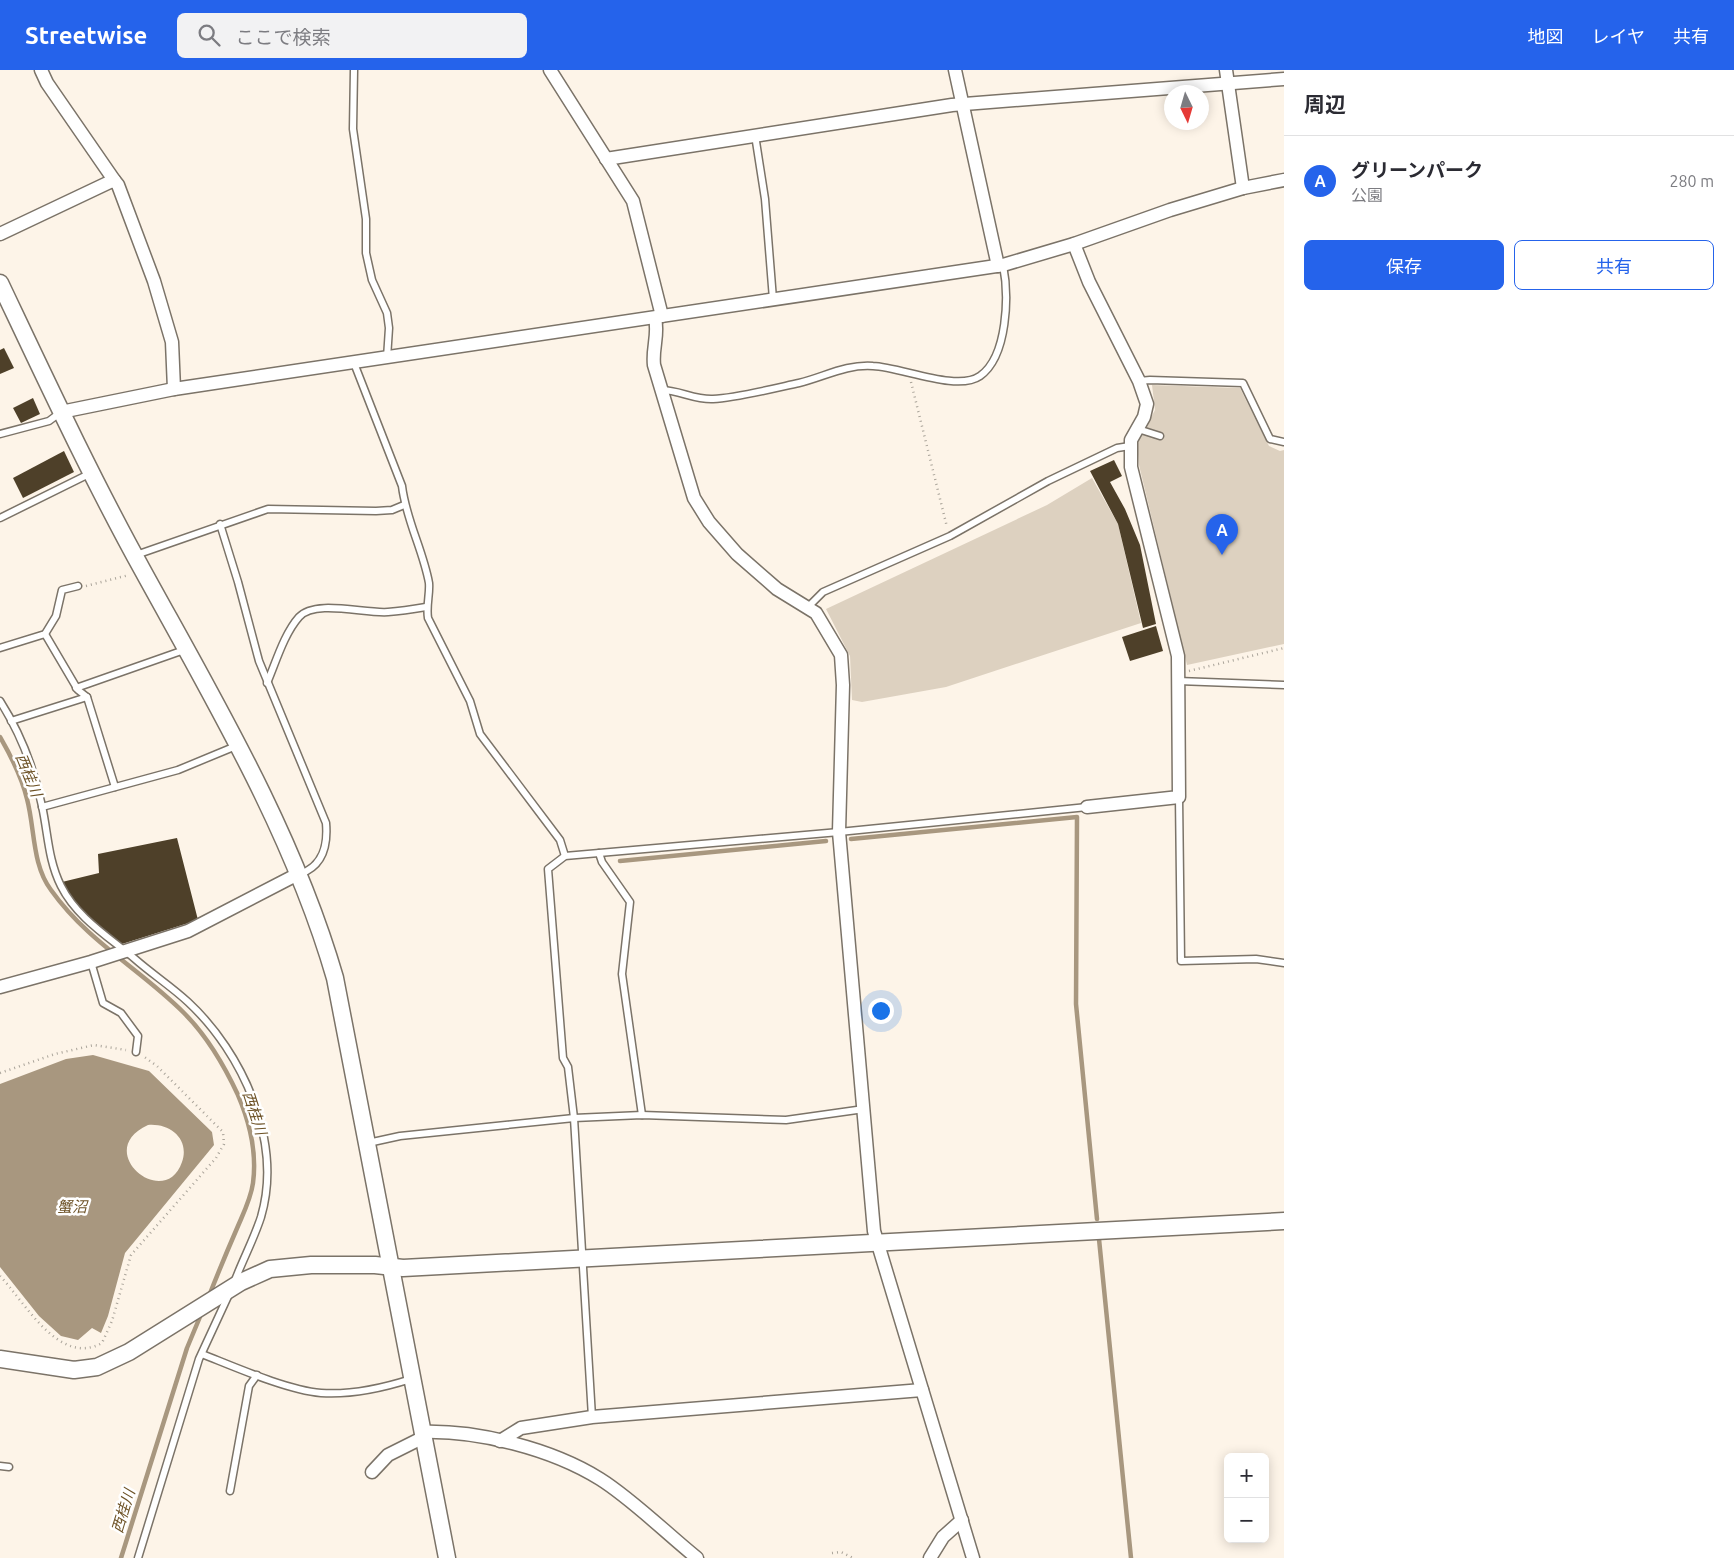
<!DOCTYPE html>
<html lang="ja">
<meta charset="utf-8">
<style>
:root{--surface:#fff;--page:#f2f2f3;--text:#2b2b33;--muted:#7c7c81;--line:#e1e1e2;--accent:#2563eb}
body{margin:0;font-family:Ubuntu,"Noto Sans JP",sans-serif;background:var(--page);color:var(--text)}
.controls{position:absolute;right:15px;bottom:15px;display:grid;overflow:hidden;border-radius:8px;box-shadow:0 2px 12px #0003}
.controls button{width:45px;height:45px;display:grid;place-items:center;padding:0;border:0;border-bottom:1px solid var(--line);background:var(--surface);color:var(--text);font:25px sans-serif}
.compass{position:absolute;left:1164px;top:15px;width:45px;height:45px;border-radius:50%;background:var(--surface);box-shadow:0 2px 12px #0003;rotate:175deg}
.you{position:absolute;left:880px;top:940px;width:18px;height:18px;margin:-12px;border:4px solid #fff;border-radius:50%;background:#1a73e8;box-shadow:0 0 0 8px #1a73e833}
.badge{display:grid;place-items:center;width:32px;height:32px;border-radius:50%;background:var(--accent);color:#fff;font-size:16px;font-weight:700}
.pin{position:absolute;translate:-50% -41px;filter:drop-shadow(0 1px 2px #0008)}
.pin::after{content:'';position:absolute;top:26px;width:18px;height:15px;background:inherit;clip-path:polygon(0 0,100% 0,50% 100%)}
.list{margin:0;padding:0;list-style:none}
h2{display:flex;justify-content:space-between;align-items:center;height:65px;margin:0;padding:0 20px;font-size:21px}
h2 small{font-size:16px;font-weight:400;color:var(--muted)}
.list li{display:grid;grid-template-columns:32px 1fr auto;gap:15px;align-items:center;box-sizing:border-box;height:90px;padding:0 20px;border-top:1px solid var(--line)}
.list b{display:block;font-size:19px;white-space:nowrap}
.list p{margin:0;font-size:16px;white-space:nowrap;color:var(--muted)}
.list em{font-size:16px;font-style:normal;color:var(--muted)}
.actions{display:flex;gap:10px;padding:15px 20px}
.actions a{flex:1;padding:11px 0;border:1px solid var(--accent);border-radius:8px;text-align:center;font-size:18px;color:var(--accent)}
.actions .main{background:var(--accent);color:#fff}
.icon{flex:none;width:28px;height:28px;fill:none;stroke:currentColor;stroke-width:2;stroke-linecap:round;stroke-linejoin:round}
.map{position:relative;flex:none;width:1284px;height:1488px;overflow:hidden}
header{display:flex;align-items:center;gap:30px;box-sizing:border-box;height:70px;padding:0 25px;background:var(--accent);color:#fff}
header strong{font-size:24px}
nav{display:flex;gap:28px;margin-inline-start:auto;font-size:18px}
.search{width:350px;height:45px;background:var(--page);display:flex;align-items:center;gap:12px;box-sizing:border-box;padding:0 18px;border-radius:8px;color:var(--muted);font-size:19px}
main{display:flex}
aside{flex:1;background:var(--surface)}
.map>svg:first-child{display:block}
.green{fill:#ddd1c0}
.water{fill:#a8977f;fill-rule:evenodd}
.lines{fill:none;stroke-linecap:round;stroke-linejoin:round}
.stream{stroke:#a8977f;stroke-width:4.5}
.building{fill:#4e4029}
.service-casing{stroke:#7b7368;stroke-width:9}
.minor-casing{stroke:#7b7368;stroke-width:15}
.tertiary-casing{stroke:#7b7368;stroke-width:19}
.path{stroke:#aaa49a;stroke-width:2.5;stroke-dasharray:1 4;stroke-linecap:butt}
.service{stroke:#fff;stroke-width:6}
.minor{stroke:#fff;stroke-width:12}
.tertiary{stroke:#fff;stroke-width:16}
.labels{text-anchor:middle;dominant-baseline:central;stroke-width:5;stroke-linejoin:round;paint-order:stroke}
.water-label{font-size:15px;font-style:italic;fill:#6d5226;stroke:#fff}
</style>
<header>
<strong>Streetwise</strong>
<div class="search"><svg class="icon" aria-label="search" viewBox="0 0 24 24"><circle cx="10" cy="10" r="6"/><path d="M15 15l6 6"/></svg>ここで検索</div>
<nav><a>地図</a><a>レイヤ</a><a>共有</a></nav>
</header>
<main>
<div class="map">
<svg width="1284" height="1488" viewBox="0 0 1284 1488">
<rect width="100%" height="100%" fill="#fdf4e8"/>
<!-- green -->
<g class="green">
<path d="M1152 315 1240 318 1269 376 1280 381 1284 380V574L1187 595 1139 395 1137 374 1155 340Z"/>
<path d="M1092 408 1118 454 1141 553 946 617 862 632 852 630 850 586 826 539 1047 435Z"/>
</g>
<!-- water -->
<path class="water" d="M93 985 149 1001 212 1062 214 1075 125 1183 108 1246 101 1263 92 1258 78 1270 61 1266 39 1246 0 1197V1014L66 989ZM148 1055C170 1053 190 1069 182 1092 165 1142 91 1081 148 1055Z"/>
<g class="lines">
<!-- stream -->
<g class="stream">
<path d="M0 667C11 686 22 708 27 729 35 759 32 795 51 820 88 872 140 899 184 943 208 967 224 995 238 1025 250 1053 257 1083 253 1113 251 1128 244 1142 238 1156 228 1179 218 1203 209 1226"/>
<path d="M851 769 1077 747 1076 934 1097 1149"/>
<path d="M620 791 826 771"/>
<path d="M1099 1169 1131 1488"/>
<path d="M121 1488 187 1278 202 1242"/>
</g>
</g>
<!-- building -->
<g class="building">
<path d="M4 278 14 298 0 304V280Z"/>
<path d="M33 328 40 344 21 353 13 338Z"/>
<path d="M64 381 74 402 23 428 13 408Z"/>
<path d="M1114 390 1122 406 1110 412 1125 439 1140 475 1156 554 1143 558 1118 454 1090 401Z"/>
<path d="M1156 556 1163 581 1130 591 1122 567Z"/>
<path d="M177 768 198 850 122 874 103 861 82 842 62 812 99 803 98 784Z"/>
</g>
<g class="lines">
<defs>
<g id="service">
<path d="M354 0 353 59 366 149V183L372 210 387 243 389 258 387 288"/>
<path d="M755 65 765 129 773 229"/>
<path d="M354 293 402 416C406 450 423 480 429 513 430 524 426 536 428 548L470 631 480 664 560 770 565 786"/>
<path d="M1139 311 1150 310 1243 313 1270 369 1284 372"/>
<path d="M661 320C679 320 695 330 713 329 736 328 776 318 799 313 824 307 846 294 873 296 901 297 957 322 980 306 1008 286 1009 225 1003 195"/>
<path d="M1138 359 1160 366"/>
<path d="M0 364 49 351 61 342"/>
<path d="M0 448 91 403"/>
<path d="M220 454 238 512 259 591 326 753C328 776 323 796 300 804"/>
<path d="M136 485 268 439 376 441 392 440 404 435"/>
<path d="M808 537 823 522 950 466 1048 411 1117 378 1130 376"/>
<path d="M45 564 78 620 87 627 115 717"/>
<path d="M0 578 45 564 56 546 62 520 78 516"/>
<path d="M1178 611 1284 615"/>
<path d="M267 613C276 592 284 564 299 547 315 529 365 544 388 542 401 541 414 539 426 537"/>
<path d="M76 618 187 579"/>
<path d="M0 631C21 664 34 698 42 736 48 763 48 790 61 816 77 848 109 867 135 889 152 904 172 917 188 932 243 983 283 1072 261 1147 254 1169 242 1191 234 1213"/>
<path d="M11 651 87 627"/>
<path d="M1179 727 1181 891 1256 889 1284 893"/>
<path d="M42 737 178 700 236 676"/>
<path d="M599 783 602 792 630 832 622 904 642 1045"/>
<path d="M91 892 103 933 121 943 138 966 136 982"/>
<path d="M368 1073 400 1066 574 1048 642 1045 786 1050 864 1039"/>
<path d="M202 1284C235 1297 287 1320 321 1323 351 1325 383 1318 411 1309"/>
<path d="M592 1347 574 1048 568 997 563 988 548 799 565 786 839 762 1087 737"/>
<path d="M0 1396 9 1397"/>
<path d="M230 1421 249 1316 257 1305"/>
<path d="M138 1488 199 1289 230 1222"/>
</g>
<g id="minor">
<path d="M41 0 47 13 114 110"/>
<path d="M550 0 633 131 662 246"/>
<path d="M955 0 998 196"/>
<path d="M1226 0 1243 118"/>
<path d="M606 89 952 35 1284 9"/>
<path d="M0 164 114 110 118 115 154 211 172 272 174 319"/>
<path d="M1074 174 1089 212 1139 311 1147 334 1144 347 1131 370V397L1178 586 1179 727 1087 737"/>
<path d="M655 248C659 265 652 278 654 295L694 428 709 452 737 484 777 519 816 543 841 585 843 615 839 762 874 1161 973 1488"/>
<path d="M61 342 174 319 1003 195 1074 174 1170 140 1243 118 1284 110"/>
<path d="M0 917 91 892 188 861 298 804"/>
<path d="M421 1362C478 1360 552 1379 600 1409 632 1429 666 1463 697 1488"/>
<path d="M500 1371 521 1358 592 1347 922 1320"/>
<path d="M372 1402 388 1385 422 1368"/>
<path d="M930 1488 943 1467 962 1450"/>
</g>
<g id="tertiary">
<path d="M0 213C46 310 91 407 143 501 215 632 293 763 335 908L447 1488"/>
<path d="M0 1289 74 1300 97 1297 129 1282 241 1212 270 1199 311 1195H375L403 1198 1284 1151"/>
</g>
</defs>
<!-- service casing -->
<use href="#service" class="service-casing"/>
<!-- minor casing -->
<use href="#minor" class="minor-casing"/>
<!-- tertiary casing -->
<use href="#tertiary" class="tertiary-casing"/>
<!-- path -->
<g class="path">
<path d="M911 312 947 457"/>
<path d="M86 516 129 505"/>
<path d="M1189 601 1284 578"/>
<path d="M0 1003 55 984 94 975 126 980"/>
<path d="M0 1206C25 1232 59 1297 102 1273L112 1251 131 1185 216 1088 224 1074 223 1062 157 996 143 986"/>
<path d="M832 1483 841 1482 853 1488"/>
</g>
<!-- service -->
<use href="#service" class="service"/>
<!-- minor -->
<use href="#minor" class="minor"/>
<!-- tertiary -->
<use href="#tertiary" class="tertiary"/>
</g>
<g class="labels">
<!-- water labels -->
<g class="water-label">
<text transform="translate(29 705) rotate(68)">西桂川</text>
<text transform="translate(255 1043) rotate(72)">西桂川</text>
<text x="72" y="1136">蟹沼</text>
<text transform="translate(123 1441) rotate(-73)">西桂川</text>
</g>
</g>
</svg>
<div class="controls">
<button>+</button>
<button>−</button>
</div>
<svg class="compass" viewBox="-18 -18 36 36"><path d="M0-13l5 13h-10z" fill="#e53935"/><path d="M0 13l5-13h-10z" fill="#7c7c81"/></svg>
<div class="you"></div>
<div class="pin badge" style="left:1222px;top:485px">A</div>
</div>
<aside>
<h2>周辺<small></small></h2>
<ul class="list">
<li><span class="badge">A</span><div><b>グリーンパーク</b><p>公園</p></div><em>280 m</em></li>
</ul>
<div class="actions"><a class="main">保存</a><a>共有</a></div>
</aside>
</main>
